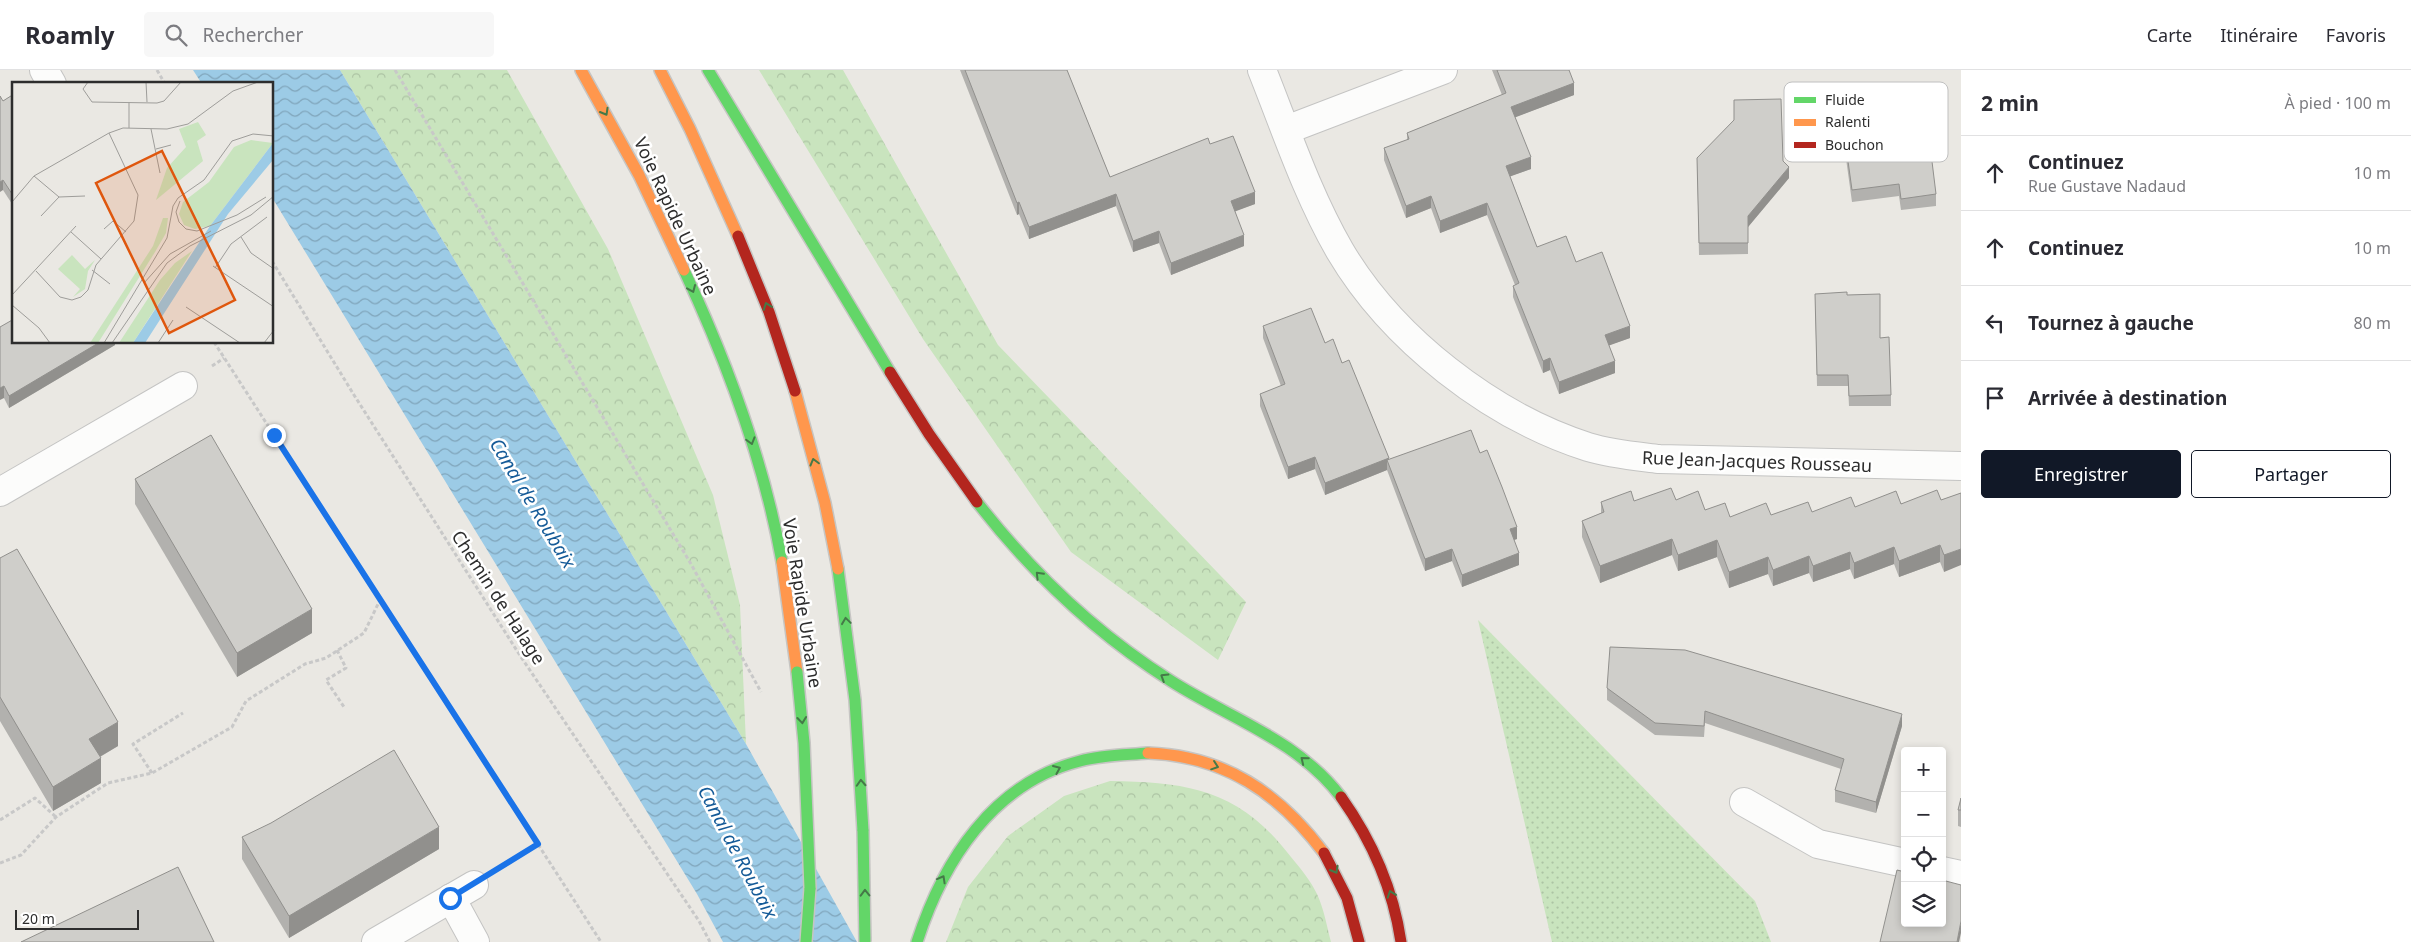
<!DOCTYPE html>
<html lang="fr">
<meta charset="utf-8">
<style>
:root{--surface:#fff;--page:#f7f7f7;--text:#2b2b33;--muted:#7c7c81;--line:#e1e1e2;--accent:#111827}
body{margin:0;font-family:"Noto Sans",sans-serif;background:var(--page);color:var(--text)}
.controls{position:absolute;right:15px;bottom:15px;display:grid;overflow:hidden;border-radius:5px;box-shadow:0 2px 8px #0003}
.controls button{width:45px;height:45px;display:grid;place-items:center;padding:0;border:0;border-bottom:1px solid var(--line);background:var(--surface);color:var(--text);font:25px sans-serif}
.scale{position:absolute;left:15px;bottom:12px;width:124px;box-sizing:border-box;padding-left:5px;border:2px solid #2d2d2d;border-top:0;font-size:14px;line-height:18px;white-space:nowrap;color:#2d2d2d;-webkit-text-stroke:4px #fff;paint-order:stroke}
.stop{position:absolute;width:15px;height:15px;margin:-11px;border:4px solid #1a73e8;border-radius:50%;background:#fff}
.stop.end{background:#1a73e8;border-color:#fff;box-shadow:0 1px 5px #0008}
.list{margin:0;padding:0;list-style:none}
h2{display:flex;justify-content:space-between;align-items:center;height:65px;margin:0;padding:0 20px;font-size:21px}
h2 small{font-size:16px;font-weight:400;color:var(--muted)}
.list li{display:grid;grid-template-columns:32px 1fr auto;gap:15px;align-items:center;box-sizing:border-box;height:75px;padding:0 20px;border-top:1px solid var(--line)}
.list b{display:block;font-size:19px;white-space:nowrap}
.list p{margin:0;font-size:16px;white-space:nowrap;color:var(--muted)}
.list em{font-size:16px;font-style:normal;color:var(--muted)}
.actions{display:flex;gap:10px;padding:15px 20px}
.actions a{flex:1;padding:11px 0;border:1px solid var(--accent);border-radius:5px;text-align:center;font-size:18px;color:var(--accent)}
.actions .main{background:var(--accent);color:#fff}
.icon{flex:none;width:28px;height:28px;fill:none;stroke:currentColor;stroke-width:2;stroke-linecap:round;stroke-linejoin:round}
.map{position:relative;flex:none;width:1961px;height:872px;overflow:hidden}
header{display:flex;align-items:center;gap:30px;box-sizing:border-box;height:70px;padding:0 25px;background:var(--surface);border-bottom:1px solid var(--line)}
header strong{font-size:24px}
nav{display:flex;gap:28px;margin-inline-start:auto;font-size:18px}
.search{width:350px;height:45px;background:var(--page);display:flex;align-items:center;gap:12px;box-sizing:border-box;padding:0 18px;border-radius:5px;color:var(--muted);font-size:19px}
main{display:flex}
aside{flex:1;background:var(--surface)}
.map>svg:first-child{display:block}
.grass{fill:url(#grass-dots)}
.forest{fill:url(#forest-crowns)}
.water{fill:url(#water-waves)}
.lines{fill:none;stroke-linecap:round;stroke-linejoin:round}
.street-casing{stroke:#c4c4c3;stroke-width:30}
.fast-casing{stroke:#c6c5c3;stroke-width:14}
.slow-casing{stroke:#c6c5c3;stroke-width:14}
.jam-casing{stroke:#c6c5c3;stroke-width:14}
.path{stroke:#c8c8c8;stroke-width:3;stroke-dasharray:4 2.5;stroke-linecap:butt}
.street{stroke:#fcfcfb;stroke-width:28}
.fast{stroke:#63d668;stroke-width:11}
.slow{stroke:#ff974d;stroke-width:11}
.jam{stroke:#b3261e;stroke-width:11}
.fast-bridge-casing{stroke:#c6c5c3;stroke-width:14;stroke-linecap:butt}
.fast-bridge{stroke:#63d668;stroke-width:11}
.wall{fill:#b2b1ae}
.shaded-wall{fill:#91908d}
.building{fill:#cfceca;stroke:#91908d}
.oneway{stroke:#457948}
.route{stroke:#1a73e8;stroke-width:6}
.labels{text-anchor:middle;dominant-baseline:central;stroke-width:5;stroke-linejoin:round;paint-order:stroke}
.street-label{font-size:18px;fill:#2d2d2d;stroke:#fff}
.water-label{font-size:19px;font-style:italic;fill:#155b98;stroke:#fff}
.inset-road{fill:none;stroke:#9e9d9a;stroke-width:1}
.view{fill:#df570e;fill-opacity:0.15;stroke:#df570e;stroke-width:2.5}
.inset-edge{fill:none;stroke:#2d2d2d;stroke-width:2.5}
.key{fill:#fff;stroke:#c0c0c0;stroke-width:1}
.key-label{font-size:14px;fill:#2d2d2d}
</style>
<header>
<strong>Roamly</strong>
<div class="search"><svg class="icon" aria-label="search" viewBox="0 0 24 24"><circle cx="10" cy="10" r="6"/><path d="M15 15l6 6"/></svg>Rechercher</div>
<nav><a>Carte</a><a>Itinéraire</a><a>Favoris</a></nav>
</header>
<main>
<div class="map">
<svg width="1961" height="872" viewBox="0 0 1961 872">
<defs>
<pattern id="grass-dots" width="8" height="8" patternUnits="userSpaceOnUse" patternTransform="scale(1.25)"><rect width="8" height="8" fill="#c9e4be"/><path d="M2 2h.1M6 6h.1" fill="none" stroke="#adc4a4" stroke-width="1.8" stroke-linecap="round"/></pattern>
<pattern id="forest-crowns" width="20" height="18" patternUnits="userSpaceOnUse" patternTransform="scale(1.25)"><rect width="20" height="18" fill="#c9e4be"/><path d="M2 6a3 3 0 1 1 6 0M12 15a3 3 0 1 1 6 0" fill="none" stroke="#adc4a4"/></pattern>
<pattern id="water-waves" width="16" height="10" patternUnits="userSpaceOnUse" patternTransform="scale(1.25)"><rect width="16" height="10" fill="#9ccbe6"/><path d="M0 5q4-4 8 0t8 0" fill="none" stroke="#80a5bb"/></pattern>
</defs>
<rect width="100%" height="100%" fill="#eae8e3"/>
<!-- grass -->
<path class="grass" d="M1478 550 1755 831 1771 872H1552Z"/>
<!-- forest -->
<g class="forest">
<path d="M340 0H507L608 179 713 425 740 535 746 674Z"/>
<path d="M759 0H843L998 275 1246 532 1218 590 1071 482 923 269Z"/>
<path d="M1110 711C1189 712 1240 720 1291 787 1300 798 1311 811 1317 824 1324 839 1327 857 1331 872H946L968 817 1008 766 1064 726Z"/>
</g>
<!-- water -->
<path class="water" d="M193 0H340L746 674 857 872H723L697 824 273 129 272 14H202Z"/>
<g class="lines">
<defs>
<g id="street">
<path d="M44 0 52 14"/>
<path d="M1262 0C1286 60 1307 124 1340 181 1392 269 1491 346 1588 377 1611 384 1635 386 1659 389L1961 396"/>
<path d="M1286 60 1443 0"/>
<path d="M0 422 183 316"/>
<path d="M1744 732 1818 774 1905 793"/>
<path d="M1942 801 1961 805"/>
<path d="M451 828 475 872"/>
<path d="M376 872 474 815"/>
</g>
<g id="fast">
<path d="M708 0 890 302"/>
<path d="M684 200C727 292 764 391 782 492"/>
<path d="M977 432C1032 503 1095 563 1171 611 1229 648 1298 670 1341 727"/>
<path d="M838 499 855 630 863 761"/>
<path d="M806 872 810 818"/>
<path d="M917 872C943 791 993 713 1080 691 1102 685 1125 685 1148 683"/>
</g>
<g id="slow">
<path d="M581 0 639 105 684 200"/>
<path d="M660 0 690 59 738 166"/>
<path d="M795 321 825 433 838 499"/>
<path d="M782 492 797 602"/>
<path d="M1148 683C1225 686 1279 723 1324 783"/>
</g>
<g id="jam">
<path d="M738 166 769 242 795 321"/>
<path d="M890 302 929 364 977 432"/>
<path d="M1341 727C1373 772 1393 818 1401 872"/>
<path d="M1324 783 1347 828 1359 872"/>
</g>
</defs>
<!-- street casing -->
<use href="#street" class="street-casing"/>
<!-- fast casing -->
<use href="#fast" class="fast-casing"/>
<!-- slow casing -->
<use href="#slow" class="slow-casing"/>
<!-- jam casing -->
<use href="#jam" class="jam-casing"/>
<!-- path -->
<g class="path">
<path d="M157 0 165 14"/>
<path d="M395 0 691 494 761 622"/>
<path d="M272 191 354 325 521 587 699 851 710 872"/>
<path d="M214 272 601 872"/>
<path d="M212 296 224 288"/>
<path d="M337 580 346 598 326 610 344 637"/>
<path d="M152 703 133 674 183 643"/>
<path d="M0 750 35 728 56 747"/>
<path d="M0 793 21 785 56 747 108 713 152 703 232 657 246 631 305 594 326 588 364 563 380 530"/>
<path d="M503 797 538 774"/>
</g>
<!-- street -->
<use href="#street" class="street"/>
<!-- fast -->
<use href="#fast" class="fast"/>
<!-- slow -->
<use href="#slow" class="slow"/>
<!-- jam -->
<use href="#jam" class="jam"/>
<defs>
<g id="fast-bridge">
<path d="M797 602 804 673 810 818"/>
<path d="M863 761 865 872"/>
</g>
</defs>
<!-- fast-bridge casing -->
<use href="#fast-bridge" class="fast-bridge-casing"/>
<!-- fast-bridge -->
<use href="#fast-bridge" class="fast-bridge"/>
</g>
<!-- wall -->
<g class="wall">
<path d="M960 0H1067L1110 107 1210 74 1255 134 1235 141 1244 176 1171 205 1159 173 1133 182 1116 136 1029 169 1019 144 1017 145Z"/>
<path d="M1492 0H1569L1574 25 1515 47 1531 99 1510 106 1537 177 1576 192 1630 268 1609 275 1615 303 1559 324 1550 300 1543 303 1513 227V216L1515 215 1487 145 1440 163 1431 138 1406 148 1384 90V78L1407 70V63L1502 25Z"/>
<path d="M14 24V137L3 120V31Z"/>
<path d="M1843 55 1876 56 1936 124V136L1901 140 1899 126 1852 132 1843 67Z"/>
<path d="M1697 88 1783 91 1789 108 1748 157V184L1699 185Z"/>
<path d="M1815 224 1847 225 1880 268 1891 325V336H1849L1848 316H1817Z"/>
<path d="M1263 256 1325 273 1342 293 1389 389 1480 383 1517 469 1514 470 1519 495 1462 517 1452 491 1425 501 1387 400 1325 425 1315 399 1288 409 1260 336V324L1281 316 1263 268Z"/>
<path d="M0 257 115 272V275L9 338 4 328Z"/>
<path d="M135 409 312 563 237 607 135 434Z"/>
<path d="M1961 423 1944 502 1940 492 1899 507 1894 494 1854 509 1850 499 1813 512 1809 503 1773 516 1768 504 1729 518 1717 487 1678 501 1672 485 1600 513 1582 467V451L1601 443V432L1676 430 1705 440 1730 447 1771 445 1812 442 1855 437 1941 430Z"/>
<path d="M0 488 118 676 100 687 101 713 53 741 0 651Z"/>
<path d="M1607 618 1902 656 1876 743 1835 732V720L1841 699 1705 653 1704 667 1655 665 1607 630Z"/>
<path d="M1961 728V757L1958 756V740Z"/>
<path d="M242 767 439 779 289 868 242 789Z"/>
</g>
<!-- shaded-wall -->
<g class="shaded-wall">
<path d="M1574 13V25L1511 49V37Z"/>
<path d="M1531 87V99L1506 108V96Z"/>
<path d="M1789 97V108L1748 157V146Z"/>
<path d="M3 110V120L0 122V112Z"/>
<path d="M1255 122V134L1231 143V131Z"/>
<path d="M1116 124V136L1029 169V157Z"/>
<path d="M1431 126V138L1406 148V136Z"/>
<path d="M1019 132V144L1017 145V133Z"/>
<path d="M1487 133V145L1440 163V151Z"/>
<path d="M1159 161V173L1133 182V171Z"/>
<path d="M1244 165V176L1171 205V193Z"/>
<path d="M1630 256V268L1605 277V265Z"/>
<path d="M100 272H115V275L9 338V326Z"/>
<path d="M1550 288V300L1543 303V291Z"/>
<path d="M1615 291V303L1559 324V312Z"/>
<path d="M4 316V328L0 330V318Z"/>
<path d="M1315 387V399L1288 409V397Z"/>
<path d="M1389 388V395L1387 390V400L1325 425V413Z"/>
<path d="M1517 457V469L1510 471V459Z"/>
<path d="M1672 469V485L1600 513V496Z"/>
<path d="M1717 470V487L1678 501V485Z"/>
<path d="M1940 475V492L1899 507V491Z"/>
<path d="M1894 477V494L1854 509V493Z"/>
<path d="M1452 479V491L1425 501V489Z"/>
<path d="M1961 479V495L1944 502V485Z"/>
<path d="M1850 482V499L1813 512V496Z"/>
<path d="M1519 483V495L1462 517V505Z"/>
<path d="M1809 486V503L1773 516V500Z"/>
<path d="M1768 487V504L1729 518V502Z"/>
<path d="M312 539V563L237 607V583Z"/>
<path d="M1902 644V656L1876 743V732Z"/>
<path d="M118 652V676L89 693V669Z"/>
<path d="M101 688V713L53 741V717Z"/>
<path d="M439 757V779L289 868V846Z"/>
<path d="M1961 851V863L1959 872H1957Z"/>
</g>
<!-- building -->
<g class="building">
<path d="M965 0H1067L1110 107 1208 68 1210 74 1233 66 1255 122 1231 131 1244 165 1171 193 1159 161 1133 171 1116 124 1029 157 1019 132 1017 133Z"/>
<path d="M1497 0H1569L1574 13 1511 37 1531 87 1506 96 1537 177 1566 166 1576 192 1602 182 1630 256 1605 265 1615 291 1559 312 1550 288 1543 291 1513 216 1519 213 1487 133 1440 151 1431 126 1406 136 1384 78 1409 69 1407 63 1506 23Z"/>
<path d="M14 24V127L3 110 0 112V26L3 31Z"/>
<path d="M1781 29 1783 91 1789 97 1748 146V173H1699L1697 88 1734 50V30Z"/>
<path d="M1875 51 1876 56 1927 51 1936 124 1901 129 1899 114 1852 120 1843 55Z"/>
<path d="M1847 222V225L1880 224V268L1889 267 1891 325 1849 326 1848 305H1817L1815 224Z"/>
<path d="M1311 238 1325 273 1333 269 1342 293 1349 290 1389 388 1325 413 1315 387 1288 397 1260 324 1285 314 1263 256Z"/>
<path d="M14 249V272H100L9 326 4 316 0 318V257Z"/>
<path d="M1471 360 1480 383 1487 380 1502 417 1517 457 1510 459 1519 483 1462 505 1452 479 1425 489 1387 390Z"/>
<path d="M211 365 312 539 237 583 135 409Z"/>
<path d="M1671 418 1676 430 1698 421 1705 440 1725 433 1730 447 1766 433 1771 445 1808 432 1812 442 1851 427 1855 437 1896 421 1901 434 1937 420 1941 430 1961 423V479L1944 485 1940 475 1899 491 1894 477 1854 493 1850 482 1813 496 1809 486 1773 500 1768 487 1729 502 1717 470 1678 485 1672 469 1600 496 1582 451 1604 442 1601 432 1631 421 1634 431Z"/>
<path d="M17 479 118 652 89 669 101 688 53 717 0 627V488Z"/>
<path d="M1610 577 1685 580 1902 644 1876 732 1835 720 1844 689 1705 641 1704 656 1655 653 1607 618Z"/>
<path d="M394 680 439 757 289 846 242 767 271 753Z"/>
<path d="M1961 728V740H1958Z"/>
<path d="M178 797 214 872H21Z"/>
<path d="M1897 800 1905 802V853H1942V810L1961 815V851L1957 872H1880Z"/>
</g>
<!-- one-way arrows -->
<defs><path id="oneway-chevron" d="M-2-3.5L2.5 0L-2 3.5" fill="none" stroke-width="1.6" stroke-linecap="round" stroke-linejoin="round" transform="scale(1.25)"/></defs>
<g class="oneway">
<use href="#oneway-chevron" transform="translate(605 42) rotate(60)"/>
<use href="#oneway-chevron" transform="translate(692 219) rotate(67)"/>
<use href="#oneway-chevron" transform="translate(767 236) rotate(-110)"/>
<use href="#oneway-chevron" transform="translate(751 371) rotate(74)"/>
<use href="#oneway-chevron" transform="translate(814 392) rotate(-105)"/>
<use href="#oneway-chevron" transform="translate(1039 505) rotate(-134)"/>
<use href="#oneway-chevron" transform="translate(846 551) rotate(-98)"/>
<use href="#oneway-chevron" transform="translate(1164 607) rotate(-148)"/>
<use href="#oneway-chevron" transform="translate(802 650) rotate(84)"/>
<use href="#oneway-chevron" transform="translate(1304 690) rotate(-141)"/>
<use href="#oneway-chevron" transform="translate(1215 696) rotate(19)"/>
<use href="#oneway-chevron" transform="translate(1057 699) rotate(-23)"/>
<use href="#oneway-chevron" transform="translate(861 713) rotate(-93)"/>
<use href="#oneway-chevron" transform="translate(1335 800) rotate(60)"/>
<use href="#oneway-chevron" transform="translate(942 809) rotate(-61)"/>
<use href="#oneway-chevron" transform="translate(865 823) rotate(-91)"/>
<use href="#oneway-chevron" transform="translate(1391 824) rotate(-109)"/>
</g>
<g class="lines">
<!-- route -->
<path class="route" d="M274 365 538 774 450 828"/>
</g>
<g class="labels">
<!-- street labels -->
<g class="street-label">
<text transform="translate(676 146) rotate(65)">Voie Rapide Urbaine</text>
<text transform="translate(1757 391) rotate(2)">Rue Jean-Jacques Rousseau</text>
<text transform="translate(499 527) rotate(57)">Chemin de Halage</text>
<text transform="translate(803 533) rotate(81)">Voie Rapide Urbaine</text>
</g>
<!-- water labels -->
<g class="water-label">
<text transform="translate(533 433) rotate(59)">Canal de Roubaix</text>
<text transform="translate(738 782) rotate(62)">Canal de Roubaix</text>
</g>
</g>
<!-- overview -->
<g transform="translate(12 12)">
<rect width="261" height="261" fill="#eae8e3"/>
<path d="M186 40 194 53 185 59 191 79 144 118 155 86 174 65 167 47ZM60 173 73 187 83 178 76 189 73 207 61 215 68 207 46 187Z" fill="#c9e4be"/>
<path d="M239 58 261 61 198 144 183 147 172 143 167 132 171 120 197 100 222 65ZM151 136H156L154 151 143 170 86 261H78L141 164ZM180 169 121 261H107L148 198 163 181Z" fill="#c9e4be"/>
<path d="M261 61V78L216 132 133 261H121L198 144Z" fill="#9ccbe6"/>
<path class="inset-road" d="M76 0 71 7 80 20 145 21 152 19 169 0M134 0 135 20M117 46V20M139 47 148 91M144 67 159 63M22 94 47 115 73 114M168 119 164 130 167 140 174 147 185 149 225 133 254 115M0 120 22 94 97 51 111 46 155 47 176 42 221 9 246 0M29 134 47 115M92 147 101 139 114 150M59 150 89 177M229 155 239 171 262 187M201 184 262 225M203 186 219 162 255 135M80 188 98 202M24 189 48 215 60 218 69 215 76 208 84 183 122 139 126 113 97 51M132 201 158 172 199 149M0 213 64 144M0 223 27 246 38 261M174 225 228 261M92 261 155 156 161 124 166 116 192 98 220 59 241 52 262 54M100 261 155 181 178 164 239 133 262 114M146 261 161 238M252 261 262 248"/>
<path class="view" d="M150 69 223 218 157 251 84 101Z"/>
<rect width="261" height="261" class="inset-edge"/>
</g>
<!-- legend -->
<rect x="1784" y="12" width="164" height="80" rx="8" class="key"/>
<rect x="1794" y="27" width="22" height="6" fill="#63d668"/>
<rect x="1794" y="49" width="22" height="7" fill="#ff974d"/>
<rect x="1794" y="72" width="22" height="6" fill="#b3261e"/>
<g class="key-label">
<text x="1825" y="35">Fluide</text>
<text x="1825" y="57">Ralenti</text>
<text x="1825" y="80">Bouchon</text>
</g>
</svg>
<div class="controls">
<button>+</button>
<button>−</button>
<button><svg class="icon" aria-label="locate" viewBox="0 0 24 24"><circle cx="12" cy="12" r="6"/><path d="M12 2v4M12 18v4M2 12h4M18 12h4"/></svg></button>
<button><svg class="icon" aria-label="layers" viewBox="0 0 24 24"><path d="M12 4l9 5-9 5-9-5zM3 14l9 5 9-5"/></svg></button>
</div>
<div class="scale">20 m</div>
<div class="stop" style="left:450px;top:828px"></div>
<div class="stop end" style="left:274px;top:365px"></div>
</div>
<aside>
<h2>2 min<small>À pied · 100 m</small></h2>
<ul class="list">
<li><svg class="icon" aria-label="ahead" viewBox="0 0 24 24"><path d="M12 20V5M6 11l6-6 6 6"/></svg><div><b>Continuez</b><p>Rue Gustave Nadaud</p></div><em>10 m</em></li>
<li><svg class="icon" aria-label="ahead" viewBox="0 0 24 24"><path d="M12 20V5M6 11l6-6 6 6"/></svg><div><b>Continuez</b></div><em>10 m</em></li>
<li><svg class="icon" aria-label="left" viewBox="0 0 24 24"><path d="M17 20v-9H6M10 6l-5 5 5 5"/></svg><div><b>Tournez à gauche</b></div><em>80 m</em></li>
<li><svg class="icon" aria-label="arrive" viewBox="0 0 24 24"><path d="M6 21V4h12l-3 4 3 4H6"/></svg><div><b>Arrivée à destination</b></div></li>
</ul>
<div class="actions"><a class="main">Enregistrer</a><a>Partager</a></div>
</aside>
</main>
